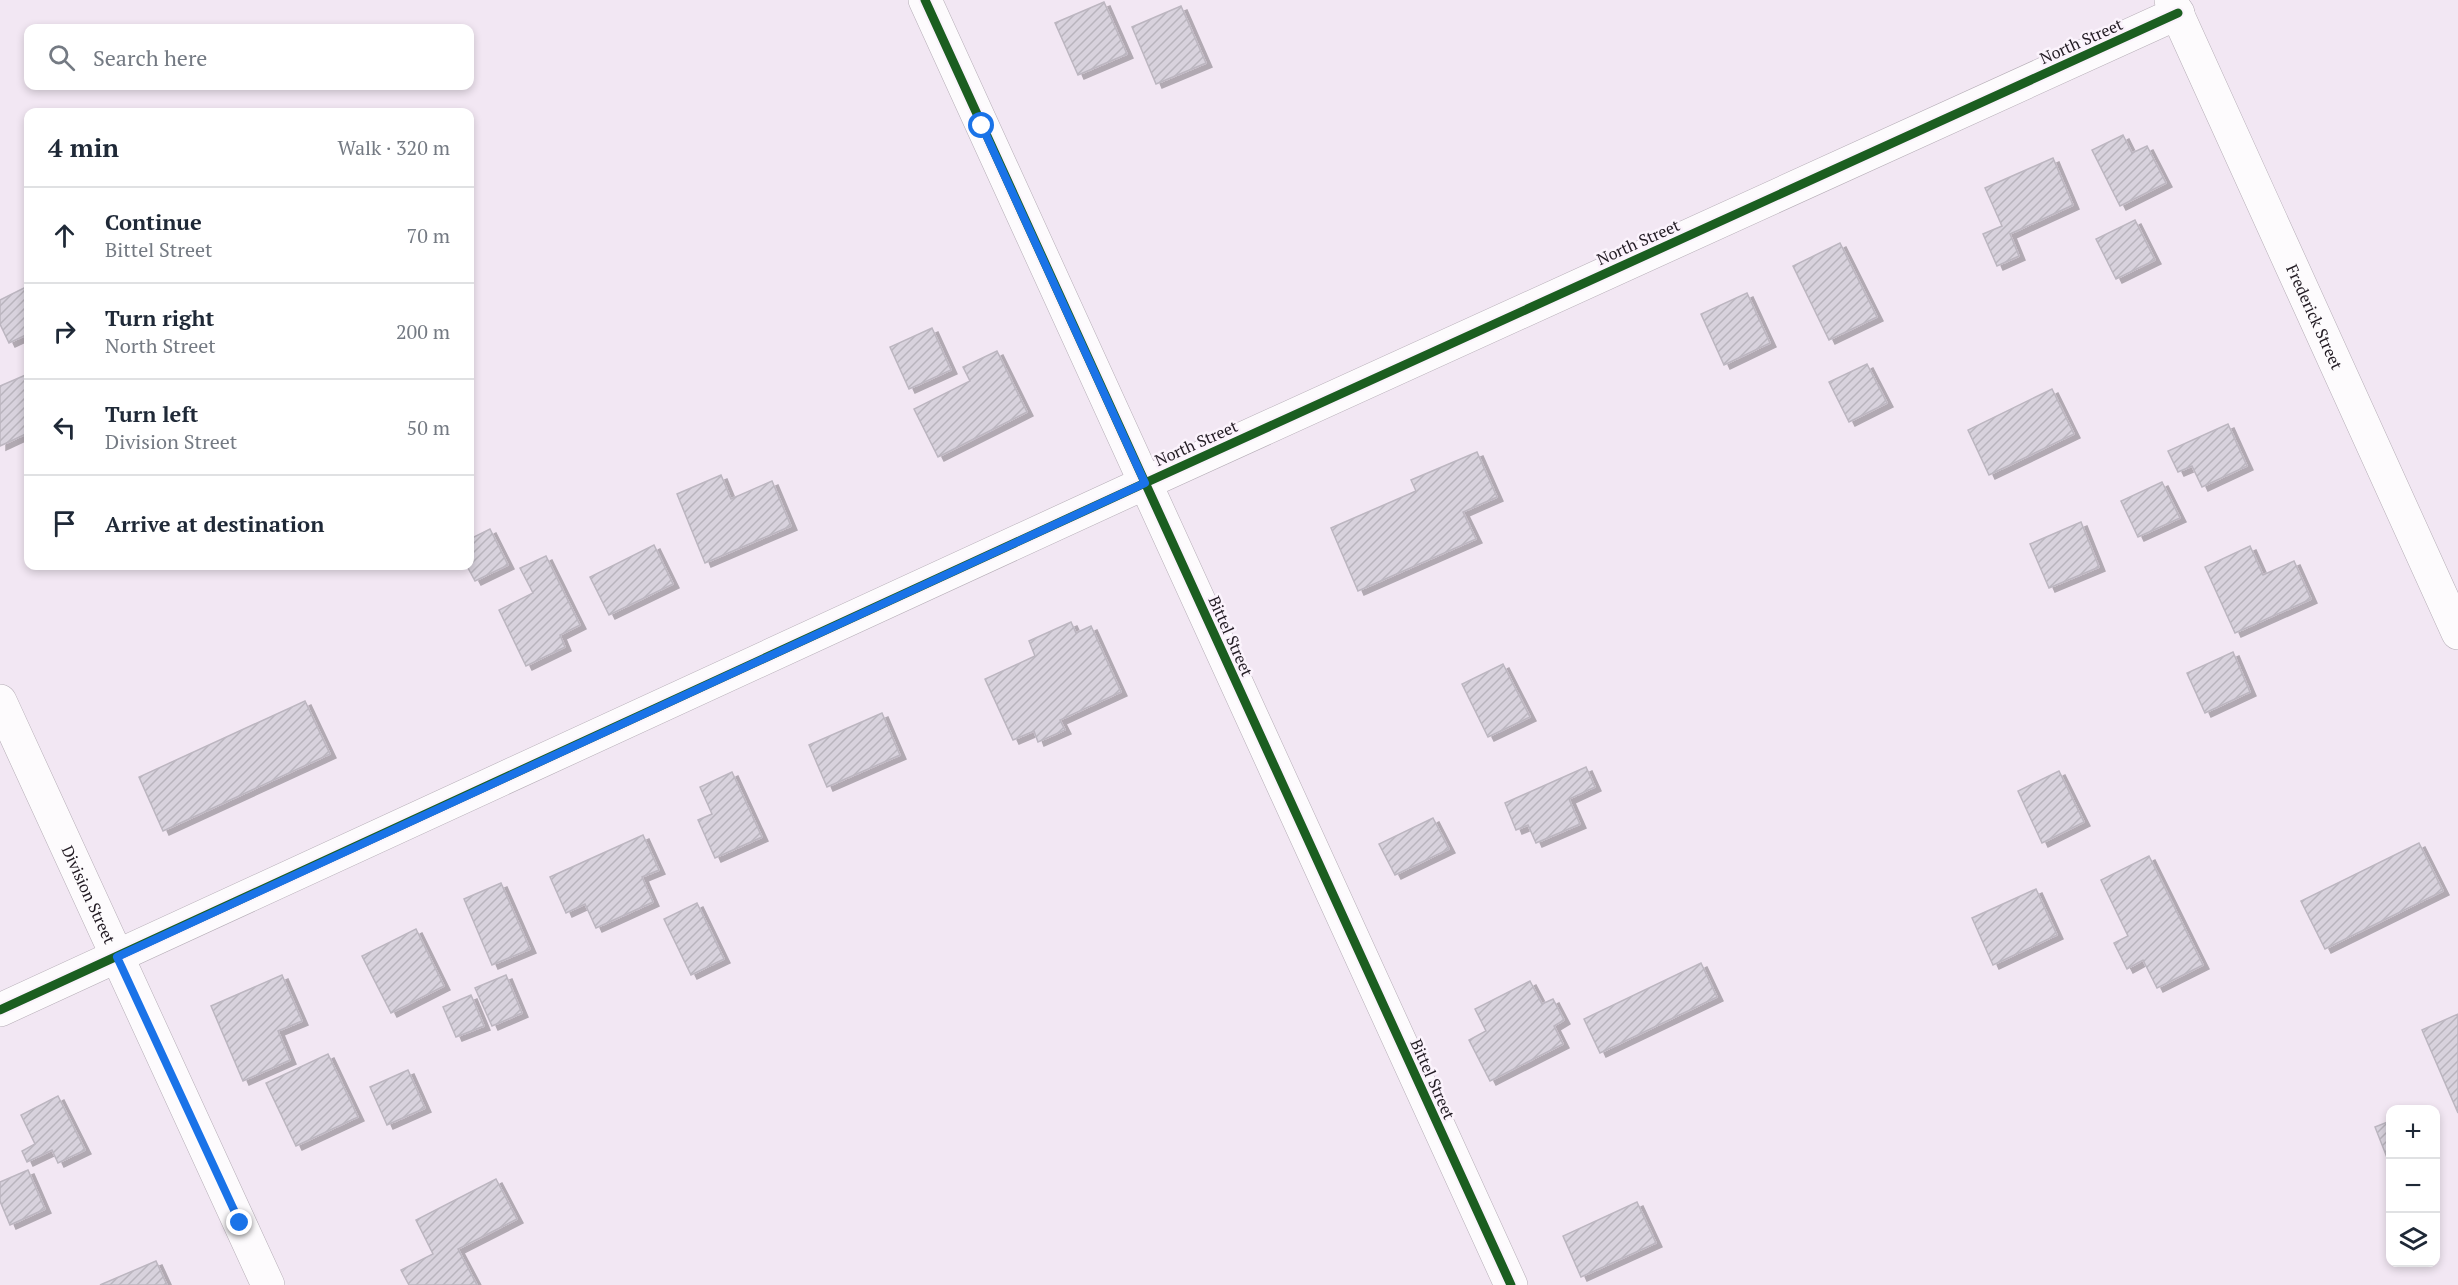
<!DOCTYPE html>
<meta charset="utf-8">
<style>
:root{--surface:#fff;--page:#f6f6f7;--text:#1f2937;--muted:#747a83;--line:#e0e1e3}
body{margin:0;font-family:"PT Serif",serif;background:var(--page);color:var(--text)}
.controls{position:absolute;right:18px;bottom:18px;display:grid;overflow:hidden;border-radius:12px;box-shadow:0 3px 9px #0003}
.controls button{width:54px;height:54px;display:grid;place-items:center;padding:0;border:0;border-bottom:2px solid var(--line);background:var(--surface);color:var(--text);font:30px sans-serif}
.stop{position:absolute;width:18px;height:18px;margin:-14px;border:4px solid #1a73e8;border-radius:50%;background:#fff}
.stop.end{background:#1a73e8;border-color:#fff;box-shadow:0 2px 6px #0008}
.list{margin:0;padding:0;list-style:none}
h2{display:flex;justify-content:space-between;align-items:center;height:78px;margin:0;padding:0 24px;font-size:26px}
h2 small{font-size:20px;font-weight:400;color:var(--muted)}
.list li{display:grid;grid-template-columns:39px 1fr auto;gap:18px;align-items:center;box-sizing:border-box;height:96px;padding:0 24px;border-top:2px solid var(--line)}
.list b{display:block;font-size:22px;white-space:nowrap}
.list p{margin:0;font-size:20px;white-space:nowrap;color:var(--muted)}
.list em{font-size:20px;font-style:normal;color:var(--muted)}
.icon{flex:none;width:33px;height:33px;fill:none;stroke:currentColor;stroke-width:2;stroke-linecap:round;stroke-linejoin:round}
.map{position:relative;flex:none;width:2458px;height:1285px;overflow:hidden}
.search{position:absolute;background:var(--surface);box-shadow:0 3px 9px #0003;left:24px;top:24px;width:450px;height:66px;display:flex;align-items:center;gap:15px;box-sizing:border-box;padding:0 21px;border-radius:12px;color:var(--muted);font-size:22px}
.panel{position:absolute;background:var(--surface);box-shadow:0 3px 9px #0003;left:24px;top:108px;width:450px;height:462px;border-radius:12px}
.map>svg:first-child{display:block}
.building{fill:url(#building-hatch);stroke:#bcb6c0;stroke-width:1.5;filter:url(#shadow)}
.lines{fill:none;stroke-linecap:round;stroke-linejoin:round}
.minor-casing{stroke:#b5adb6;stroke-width:34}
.tertiary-casing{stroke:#b5adb6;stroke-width:34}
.minor{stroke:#fdfbfd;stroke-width:33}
.tertiary{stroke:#fdfbfd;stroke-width:33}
.cycleway-casing{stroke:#fbf3fc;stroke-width:13}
.cycleway{stroke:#1b5e20;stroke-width:9}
.route{stroke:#1a73e8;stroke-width:8}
.labels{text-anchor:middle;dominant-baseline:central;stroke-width:5;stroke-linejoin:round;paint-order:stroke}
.street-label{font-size:16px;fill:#211a22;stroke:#fbf3fc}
</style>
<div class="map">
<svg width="2458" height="1285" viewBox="0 0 2458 1285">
<defs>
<pattern id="building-hatch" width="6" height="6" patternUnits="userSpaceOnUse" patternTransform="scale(1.5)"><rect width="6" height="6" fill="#d8d2dd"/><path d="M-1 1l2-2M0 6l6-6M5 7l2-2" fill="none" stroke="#b9b4bd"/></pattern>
<filter id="shadow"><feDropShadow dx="6" dy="4" stdDeviation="0" flood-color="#0004"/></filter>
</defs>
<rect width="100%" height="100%" fill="#f2e7f3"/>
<!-- building -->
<g class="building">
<path d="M1104 2 1127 54 1078 75 1055 23Z"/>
<path d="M1181 6 1206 63 1156 84 1132 27Z"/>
<path d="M2123 135 2132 153 2147 146 2166 183 2120 206 2092 150Z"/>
<path d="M2053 158 2073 205 2010 234 2019 256 1997 266 1983 234 2002 226 1985 188Z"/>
<path d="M2135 220 2155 260 2116 279 2096 239Z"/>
<path d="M1840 243 1877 317 1829 340 1793 266Z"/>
<path d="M28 286V334L9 343 0 324V300Z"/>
<path d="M1747 293 1770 343 1724 365 1701 314Z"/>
<path d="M932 328 951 370 909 389 890 347Z"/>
<path d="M997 351 1027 412 938 457 914 409 970 381 963 367Z"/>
<path d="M1867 364 1887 403 1849 422 1829 382Z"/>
<path d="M28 374V433L0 446V386Z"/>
<path d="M2052 389 2074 434 1989 475 1968 430Z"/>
<path d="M2228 424 2247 466 2202 487 2192 466 2178 472 2168 451Z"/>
<path d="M1477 452 1497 497 1463 512 1476 539 1358 591 1331 528 1416 491 1411 480Z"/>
<path d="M721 475 731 499 772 481 791 526 705 563 677 494Z"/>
<path d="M2162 482 2180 518 2138 537 2121 501Z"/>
<path d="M2081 522 2099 567 2049 588 2030 544Z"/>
<path d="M490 529 508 565 475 581 467 566H470V539Z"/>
<path d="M654 545 673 584 609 615 590 577Z"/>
<path d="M2250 546 2263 575 2294 561 2311 599 2235 633 2205 567Z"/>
<path d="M546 556 580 625 560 635 565 647 526 666 499 610 533 593 520 568Z"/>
<path d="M1071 622 1076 633 1091 626 1121 692 1060 720 1065 730 1038 742 1034 731 1013 740 985 679 1035 656 1029 641Z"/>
<path d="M2233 652 2250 692 2205 713 2187 673Z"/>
<path d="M1503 664 1530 717 1488 737 1462 684Z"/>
<path d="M305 701 330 754 163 831 139 777Z"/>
<path d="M882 713 900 755 827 787 809 745Z"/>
<path d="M1586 767 1595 787 1569 799 1580 824 1536 843 1528 825 1516 830 1505 803Z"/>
<path d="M2059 771 2084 822 2042 843 2018 791Z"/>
<path d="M732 772 762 837 715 858 698 820 712 814 700 787Z"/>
<path d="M1433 818 1449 849 1395 875 1379 844Z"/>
<path d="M643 835 659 870 642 877 653 902 596 928 585 904 566 913 550 877Z"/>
<path d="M2419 843 2443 891 2325 949 2301 901Z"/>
<path d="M2149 856 2203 965 2157 988 2143 960 2127 969 2114 943 2128 936 2101 880Z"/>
<path d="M501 883 530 949 492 965 464 899Z"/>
<path d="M2036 889 2057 935 1993 965 1972 918Z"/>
<path d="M697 903 724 959 691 975 664 919Z"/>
<path d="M416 929 444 986 391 1013 362 956Z"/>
<path d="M1701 963 1717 997 1600 1053 1584 1019Z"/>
<path d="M282 975 302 1021 278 1031 290 1060 243 1081 211 1006Z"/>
<path d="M506 975 522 1013 492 1026 475 988Z"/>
<path d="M1530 981 1542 1004 1553 999 1564 1020 1554 1026 1563 1044 1490 1081 1469 1040 1486 1031 1475 1009Z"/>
<path d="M471 995 484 1026 456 1037 443 1007Z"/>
<path d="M2458 1014V1113L2422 1030Z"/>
<path d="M328 1054 358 1117 296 1146 266 1083Z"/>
<path d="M408 1070 425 1108 387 1125 370 1087Z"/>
<path d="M58 1096 85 1150 58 1163 52 1150 27 1162 22 1151 35 1144 21 1115Z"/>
<path d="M2390 1121V1160H2388L2375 1127Z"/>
<path d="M28 1170 45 1209 10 1225 0 1201V1182Z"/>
<path d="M496 1179 517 1219 458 1249 477 1285H409L401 1270 433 1254 416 1220Z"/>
<path d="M1637 1202 1656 1243 1581 1277 1563 1236Z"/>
<path d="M156 1261 167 1285H100Z"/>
</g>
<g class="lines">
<defs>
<g id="minor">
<path d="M925 0 1511 1285"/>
<path id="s1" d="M0 701 268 1285"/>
<path d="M0 1010 1145 483 2178 13"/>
</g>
<g id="tertiary">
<path id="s2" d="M2171 0 2458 633"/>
</g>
</defs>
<!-- minor casing -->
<use href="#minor" class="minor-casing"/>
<!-- tertiary casing -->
<use href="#tertiary" class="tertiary-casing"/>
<!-- minor -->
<use href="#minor" class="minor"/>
<!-- tertiary -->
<use href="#tertiary" class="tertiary"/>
<defs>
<g id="cycleway">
<path d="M925 0 1511 1285"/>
<path d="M0 1010 1145 483 2178 13"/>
</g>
</defs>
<!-- cycleway casing -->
<use href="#cycleway" class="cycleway-casing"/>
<!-- cycleway -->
<use href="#cycleway" class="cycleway"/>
</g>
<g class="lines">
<!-- route -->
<path class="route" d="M240 1223 117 957 1145 483 982 126"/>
</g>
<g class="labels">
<!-- street labels -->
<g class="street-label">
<text transform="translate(2081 41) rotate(-24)">North Street</text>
<text transform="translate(1638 242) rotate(-24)">North Street</text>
<text stroke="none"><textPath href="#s2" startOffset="348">Frederick Street</textPath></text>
<text transform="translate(1196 443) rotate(-24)">North Street</text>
<text transform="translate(1231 636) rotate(66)">Bittel Street</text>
<text stroke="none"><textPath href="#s1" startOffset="213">Division Street</textPath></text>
<text transform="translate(1433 1079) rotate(66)">Bittel Street</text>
</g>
</g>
</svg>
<div class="controls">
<button>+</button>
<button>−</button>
<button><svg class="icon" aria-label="layers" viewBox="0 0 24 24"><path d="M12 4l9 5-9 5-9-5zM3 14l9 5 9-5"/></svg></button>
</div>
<div class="stop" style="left:982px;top:126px"></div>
<div class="stop end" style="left:240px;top:1223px"></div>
<div class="search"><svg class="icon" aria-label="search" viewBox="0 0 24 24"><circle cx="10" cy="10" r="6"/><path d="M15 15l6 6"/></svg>Search here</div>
<section class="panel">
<h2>4 min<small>Walk · 320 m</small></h2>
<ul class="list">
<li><svg class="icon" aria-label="ahead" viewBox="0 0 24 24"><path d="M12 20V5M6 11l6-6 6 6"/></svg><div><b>Continue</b><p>Bittel Street</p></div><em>70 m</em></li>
<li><svg class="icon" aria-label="right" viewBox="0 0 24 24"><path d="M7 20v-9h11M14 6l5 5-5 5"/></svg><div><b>Turn right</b><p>North Street</p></div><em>200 m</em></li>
<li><svg class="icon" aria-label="left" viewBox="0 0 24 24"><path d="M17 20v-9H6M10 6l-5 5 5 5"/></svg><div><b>Turn left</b><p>Division Street</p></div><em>50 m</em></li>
<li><svg class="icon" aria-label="arrive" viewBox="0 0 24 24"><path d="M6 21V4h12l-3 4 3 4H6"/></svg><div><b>Arrive at destination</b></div></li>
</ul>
</section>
</div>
